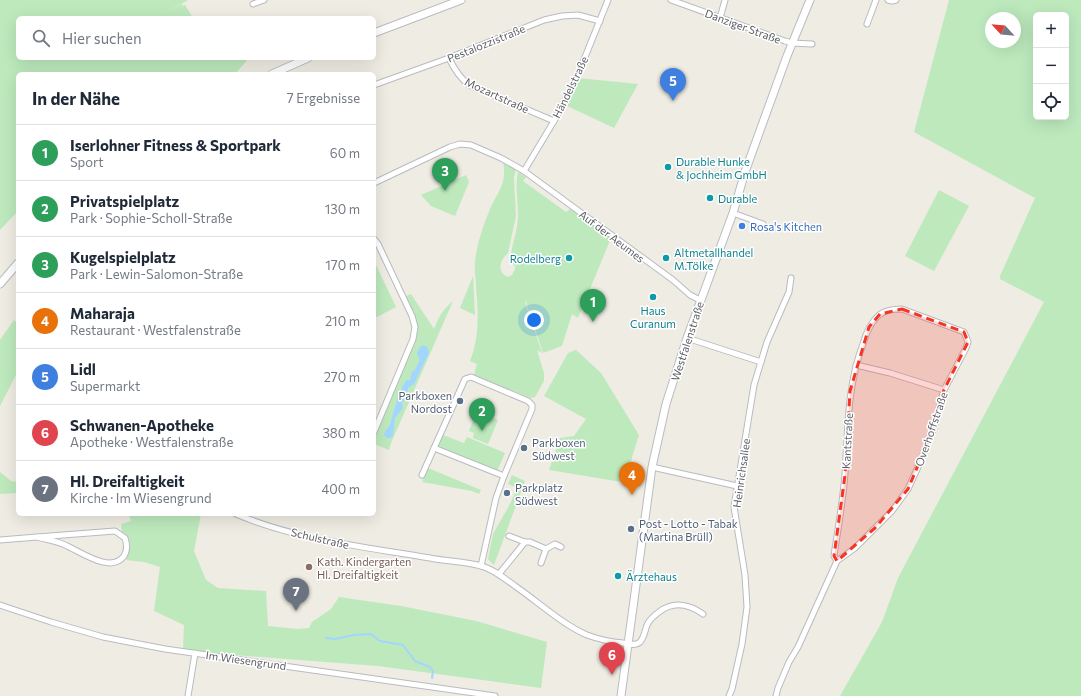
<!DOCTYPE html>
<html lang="de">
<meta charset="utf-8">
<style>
:root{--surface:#fff;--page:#f6f6f7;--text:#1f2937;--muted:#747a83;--line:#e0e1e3;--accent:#f73321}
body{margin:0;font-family:Commissioner,sans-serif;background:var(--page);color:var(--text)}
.controls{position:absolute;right:12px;top:12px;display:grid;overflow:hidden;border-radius:6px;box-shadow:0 4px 16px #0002}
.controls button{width:36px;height:36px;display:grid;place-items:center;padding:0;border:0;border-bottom:1px solid var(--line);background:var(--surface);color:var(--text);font:20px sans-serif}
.compass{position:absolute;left:985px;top:12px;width:36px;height:36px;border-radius:50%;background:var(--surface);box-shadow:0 4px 16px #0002;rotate:296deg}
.you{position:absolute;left:534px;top:320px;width:14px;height:14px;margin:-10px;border:3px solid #fff;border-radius:50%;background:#1a73e8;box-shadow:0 0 0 6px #1a73e833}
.badge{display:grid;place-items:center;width:26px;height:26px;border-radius:50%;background:var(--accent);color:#fff;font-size:13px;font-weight:700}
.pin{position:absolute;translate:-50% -33px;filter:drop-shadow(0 1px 2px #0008)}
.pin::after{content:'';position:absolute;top:21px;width:14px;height:12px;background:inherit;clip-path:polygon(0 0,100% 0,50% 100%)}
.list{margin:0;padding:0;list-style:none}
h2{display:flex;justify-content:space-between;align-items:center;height:52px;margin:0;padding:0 16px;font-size:17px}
h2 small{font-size:13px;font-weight:400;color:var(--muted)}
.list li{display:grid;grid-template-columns:26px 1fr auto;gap:12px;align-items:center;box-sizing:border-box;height:56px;padding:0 16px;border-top:1px solid var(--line)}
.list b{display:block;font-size:15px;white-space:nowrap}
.list p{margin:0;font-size:13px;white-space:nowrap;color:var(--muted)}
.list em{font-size:13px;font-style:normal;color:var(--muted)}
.icon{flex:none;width:22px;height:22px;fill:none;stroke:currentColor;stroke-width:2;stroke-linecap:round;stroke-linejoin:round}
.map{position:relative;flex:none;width:1081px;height:696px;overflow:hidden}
.search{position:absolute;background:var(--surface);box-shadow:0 4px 16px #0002;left:16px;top:16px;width:360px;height:44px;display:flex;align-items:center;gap:10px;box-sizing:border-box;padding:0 14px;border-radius:6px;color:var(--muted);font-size:15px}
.panel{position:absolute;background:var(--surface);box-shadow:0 4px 16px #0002;left:16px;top:72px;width:360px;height:444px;border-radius:6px}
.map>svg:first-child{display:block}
.green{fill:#bde9bd;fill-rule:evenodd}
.water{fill:#a3d6ff}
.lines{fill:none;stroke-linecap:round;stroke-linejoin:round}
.stream{stroke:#a3d6ff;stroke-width:2}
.minor-casing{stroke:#b8bbc0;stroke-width:7}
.secondary-casing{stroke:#b8bcc2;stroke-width:9}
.minor{stroke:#fff;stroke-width:5}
.secondary{stroke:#fff;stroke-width:7}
.marked{fill:#f73321;fill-opacity:0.2;stroke:#f73321;stroke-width:3;stroke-dasharray:8 5;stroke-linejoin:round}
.culture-dot{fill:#0f9aa8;stroke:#fff;stroke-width:1.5}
.shop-dot{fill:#3f7fe0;stroke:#fff;stroke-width:1.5}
.service-dot{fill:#5c6f8a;stroke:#fff;stroke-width:1.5}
.education-dot{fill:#8d6e63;stroke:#fff;stroke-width:1.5}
.labels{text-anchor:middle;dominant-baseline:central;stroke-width:3;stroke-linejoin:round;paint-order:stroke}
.street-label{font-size:11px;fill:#5b5f65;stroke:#fff}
.culture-label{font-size:11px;fill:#0d838f;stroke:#fff;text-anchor:start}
.shop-label{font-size:11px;fill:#366cbe;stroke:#fff;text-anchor:start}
.service-label{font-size:11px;fill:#4e5e75;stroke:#fff;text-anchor:start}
.education-label{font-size:11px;fill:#785e54;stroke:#fff;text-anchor:start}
</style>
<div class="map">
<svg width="1081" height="696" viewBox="0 0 1081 696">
<rect width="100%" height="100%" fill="#efece3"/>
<!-- green -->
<g class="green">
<path d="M0 0H188L162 15 182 4 183 6 185 5 193 18H18V58H219L220 60 224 58H249L235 74H18V211L0 230Z"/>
<path d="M949 0H1081V696H840L882 622 898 578 1044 302 1000 279V276L1035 198 914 132ZM1036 15H1066V117H1036ZM991 18H1015V42H991Z"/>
<path d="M578 78 638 84 614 128 565 105Z"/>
<path d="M503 160 516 168 514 178 516 216 508 253C500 260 496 272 508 277L512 275 515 269V266L510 262C511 246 518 231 518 216 518 200 515 187 518 172L526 177 523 181 566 212 570 209 611 238 578 318 572 314 562 346 543 353 526 302 543 295 525 302 542 353 537 350 544 373V381L535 397 531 398 474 375 477 364 470 361C480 336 478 312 476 286 476 278 474 269 475 262 477 244 483 226 490 209 499 189 507 185 503 160Z"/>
<path d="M466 175 469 182 455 216 431 206 421 195Z"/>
<path d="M939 190 969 206 934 271 905 256Z"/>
<path d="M374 261 396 307 377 317 374 316Z"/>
<path d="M473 276 475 315 460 308Z"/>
<path d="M411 294 434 329C440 315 441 312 453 301L391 443 389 450 374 444V430L410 341 415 324 414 314 406 296Z"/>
<path d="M14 320 18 324V371L0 406V340Z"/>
<path d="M576 350 601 373 639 435 632 457 628 483 549 470 560 438 574 436 586 419 544 396 568 353Z"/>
<path d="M477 411 498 420 488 444 473 438 474 433 469 431Z"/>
<path d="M443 435 464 443 467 437 505 453 496 474 437 448 441 436 442 437Z"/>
<path d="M428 468 481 490 479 494 472 491 422 482Z"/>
<path d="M0 472 11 481 18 482V493L0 494Z"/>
<path d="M512 475 525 481 494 565 488 559 493 534 510 504 517 488 508 484Z"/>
<path d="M129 514H201L194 551 206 580 218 588 266 591 268 626 297 629 309 628 312 622 331 609 339 597 401 606 476 621 547 642 541 688 378 666 208 653 183 650 184 625 154 611 160 567 144 562 126 560C131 550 133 539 122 533L121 524 131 521Z"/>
</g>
<!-- water -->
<path class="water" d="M423 345 427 347 429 352 428 355 414 384 408 388 406 397 402 403 403 408 395 418 393 436 390 438H387L384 435C385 430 389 428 390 424 393 415 401 384 407 380H410L412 371 415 370 420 360 417 354 419 348Z"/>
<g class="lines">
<!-- stream -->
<path class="stream" d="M326 638 335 639 354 635 371 634 380 641 403 645 415 661 430 667 433 671 432 678"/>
<defs>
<g id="minor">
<path d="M671 0 785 41 792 43 812 44"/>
<path d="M888 0 892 1 896 0"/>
<path d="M253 4 264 0"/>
<path d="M720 18 725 0"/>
<path d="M867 24 876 0"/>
<path d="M449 58C454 69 459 77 469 85L554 121"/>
<path d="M374 85 449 58 544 20 562 16 578 15 600 21"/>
<path d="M524 171 554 121 577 77 608 0"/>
<path d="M374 183 450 147 460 144 471 145 501 158 524 171 673 280 690 295 700 300"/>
<path d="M733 213 763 224"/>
<path d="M374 239 378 244 412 316 415 327 413 339 374 432"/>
<path d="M687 338 761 362"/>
<path d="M856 365 890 373 944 390"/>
<path d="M434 448 504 476"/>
<path d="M652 467 737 486"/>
<path d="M422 475 465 379 471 377 528 401 532 405V409L504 476 496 498 481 566"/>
<path d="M236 514C297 540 365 547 430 558 445 561 467 562 481 566 493 569 504 578 515 586 537 601 563 625 587 635 598 639 611 642 623 643 628 644 636 646 640 642 645 637 645 628 648 623 651 618 655 615 659 612 673 601 689 604 703 614"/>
<path d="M115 531 125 538C127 544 128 550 124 556 111 574 81 552 67 546 58 541 47 540 37 537Z"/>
<path d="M509 536 525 542"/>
<path d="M0 540 37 537"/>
<path d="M546 549 555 544 561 547"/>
<path d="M499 574 525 542H530L546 549 541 563"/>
<path d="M0 605 51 622 103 637 165 649 495 696"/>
<path d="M188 696 195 653"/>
<path d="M729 696 732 689 742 644 747 607 745 575 734 507 754 385 767 342 789 292 791 278"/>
<path d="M776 696 778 688 789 662 798 647 837 561 855 548 892 511 908 489 918 467 934 428 944 390 966 348 968 342 964 332 902 309C894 309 885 310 879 315 870 323 866 333 863 344 847 386 848 430 845 474 843 501 838 528 834 556L837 561"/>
</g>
<g id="secondary">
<path d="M374 33 461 0"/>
<path d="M272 74 308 58"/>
<path d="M0 284 18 263"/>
<path d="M621 696 652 467 666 404 687 338 733 213 745 172 787 56 810 0"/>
</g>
</defs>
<!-- minor casing -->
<use href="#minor" class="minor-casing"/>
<!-- secondary casing -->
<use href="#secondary" class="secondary-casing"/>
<!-- minor -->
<use href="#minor" class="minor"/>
<!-- secondary -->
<use href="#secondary" class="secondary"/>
</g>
<!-- marked area -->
<path class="marked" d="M902 309 964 332 968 342 944 390 934 428 908 489 875 528 837 561 834 556 845 475 850 391 869 327 880 314Z"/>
<!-- markers -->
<g class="culture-dot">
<circle cx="668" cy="167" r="4"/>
<circle cx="710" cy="198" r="4"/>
<circle cx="569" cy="258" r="4"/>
<circle cx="666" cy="258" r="4"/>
<circle cx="653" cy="297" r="4"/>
<circle cx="618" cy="576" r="4"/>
</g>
<circle class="shop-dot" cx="742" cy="226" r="4"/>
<g class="service-dot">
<circle cx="460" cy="401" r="4"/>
<circle cx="524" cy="448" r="4"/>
<circle cx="507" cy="493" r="4"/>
<circle cx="631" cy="529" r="4"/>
</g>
<circle class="education-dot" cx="309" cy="567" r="4"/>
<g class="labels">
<!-- street labels -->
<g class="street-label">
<text transform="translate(743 26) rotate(20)">Danziger Straße</text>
<text transform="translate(486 43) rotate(-22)">Pestalozzistraße</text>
<text transform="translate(570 87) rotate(-64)">Händelstraße</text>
<text transform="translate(497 95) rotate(25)">Mozartstraße</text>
<text transform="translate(612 236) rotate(37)">Auf der Aeumes</text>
<text transform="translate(687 341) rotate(-72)">Westfalenstraße</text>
<text transform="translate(931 429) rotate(-71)">Overhoffstraße</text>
<text transform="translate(847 441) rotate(-87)">Kantstraße</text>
<text transform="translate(741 473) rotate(-82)">Heinrichsallee</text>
<text transform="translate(320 538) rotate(13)">Schulstraße</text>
<text transform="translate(246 660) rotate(8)">Im Wiesengrund</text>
</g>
<!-- culture labels -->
<g class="culture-label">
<text x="676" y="161">Durable Hunke<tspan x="676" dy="13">&amp; Jochheim GmbH</tspan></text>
<text x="718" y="198">Durable</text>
<text x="674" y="252">Altmetallhandel<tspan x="674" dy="13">M.Tölke</tspan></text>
<text x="561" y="258" text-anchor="end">Rodelberg</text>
<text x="653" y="310" text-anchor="middle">Haus<tspan x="653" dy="13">Curanum</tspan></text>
<text x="626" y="576">Ärztehaus</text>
</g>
<!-- shop labels -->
<g class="shop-label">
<text x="750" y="226">Rosa's Kitchen</text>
</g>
<!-- service labels -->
<g class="service-label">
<text x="452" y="395" text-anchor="end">Parkboxen<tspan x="452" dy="13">Nordost</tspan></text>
<text x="532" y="442">Parkboxen<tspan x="532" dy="13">Südwest</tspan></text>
<text x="515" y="487">Parkplatz<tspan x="515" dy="13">Südwest</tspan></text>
<text x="639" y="523">Post - Lotto - Tabak<tspan x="639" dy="13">(Martina Brüll)</tspan></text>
</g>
<!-- education labels -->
<g class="education-label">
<text x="317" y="561">Kath. Kindergarten<tspan x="317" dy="13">Hl. Dreifaltigkeit</tspan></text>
</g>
</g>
</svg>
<div class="controls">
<button>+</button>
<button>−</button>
<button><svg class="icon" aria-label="locate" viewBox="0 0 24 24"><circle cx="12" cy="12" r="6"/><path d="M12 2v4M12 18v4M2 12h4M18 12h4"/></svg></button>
</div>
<svg class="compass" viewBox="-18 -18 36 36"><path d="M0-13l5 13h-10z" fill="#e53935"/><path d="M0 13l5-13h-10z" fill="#747a83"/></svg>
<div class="you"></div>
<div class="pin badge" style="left:593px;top:322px;background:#2e9e5b">1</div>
<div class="pin badge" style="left:482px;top:431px;background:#2e9e5b">2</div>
<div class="pin badge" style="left:445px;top:191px;background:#2e9e5b">3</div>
<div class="pin badge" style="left:632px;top:495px;background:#e8710a">4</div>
<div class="pin badge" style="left:673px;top:101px;background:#3f7fe0">5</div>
<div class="pin badge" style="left:612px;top:675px;background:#e0444e">6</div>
<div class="pin badge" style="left:296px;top:611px;background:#6b7280">7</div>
<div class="search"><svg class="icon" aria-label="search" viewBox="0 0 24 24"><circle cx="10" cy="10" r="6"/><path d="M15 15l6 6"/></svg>Hier suchen</div>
<section class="panel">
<h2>In der Nähe<small>7 Ergebnisse</small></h2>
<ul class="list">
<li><span class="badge" style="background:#2e9e5b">1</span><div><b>Iserlohner Fitness &amp; Sportpark</b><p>Sport</p></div><em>60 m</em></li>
<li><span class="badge" style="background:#2e9e5b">2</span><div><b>Privatspielplatz</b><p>Park · Sophie-Scholl-Straße</p></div><em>130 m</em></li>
<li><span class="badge" style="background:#2e9e5b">3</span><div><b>Kugelspielplatz</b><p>Park · Lewin-Salomon-Straße</p></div><em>170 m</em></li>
<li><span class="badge" style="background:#e8710a">4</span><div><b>Maharaja</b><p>Restaurant · Westfalenstraße</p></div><em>210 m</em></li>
<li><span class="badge" style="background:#3f7fe0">5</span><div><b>Lidl</b><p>Supermarkt</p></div><em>270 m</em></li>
<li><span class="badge" style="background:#e0444e">6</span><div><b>Schwanen-Apotheke</b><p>Apotheke · Westfalenstraße</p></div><em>380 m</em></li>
<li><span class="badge" style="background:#6b7280">7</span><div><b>Hl. Dreifaltigkeit</b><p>Kirche · Im Wiesengrund</p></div><em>400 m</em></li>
</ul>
</section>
</div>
